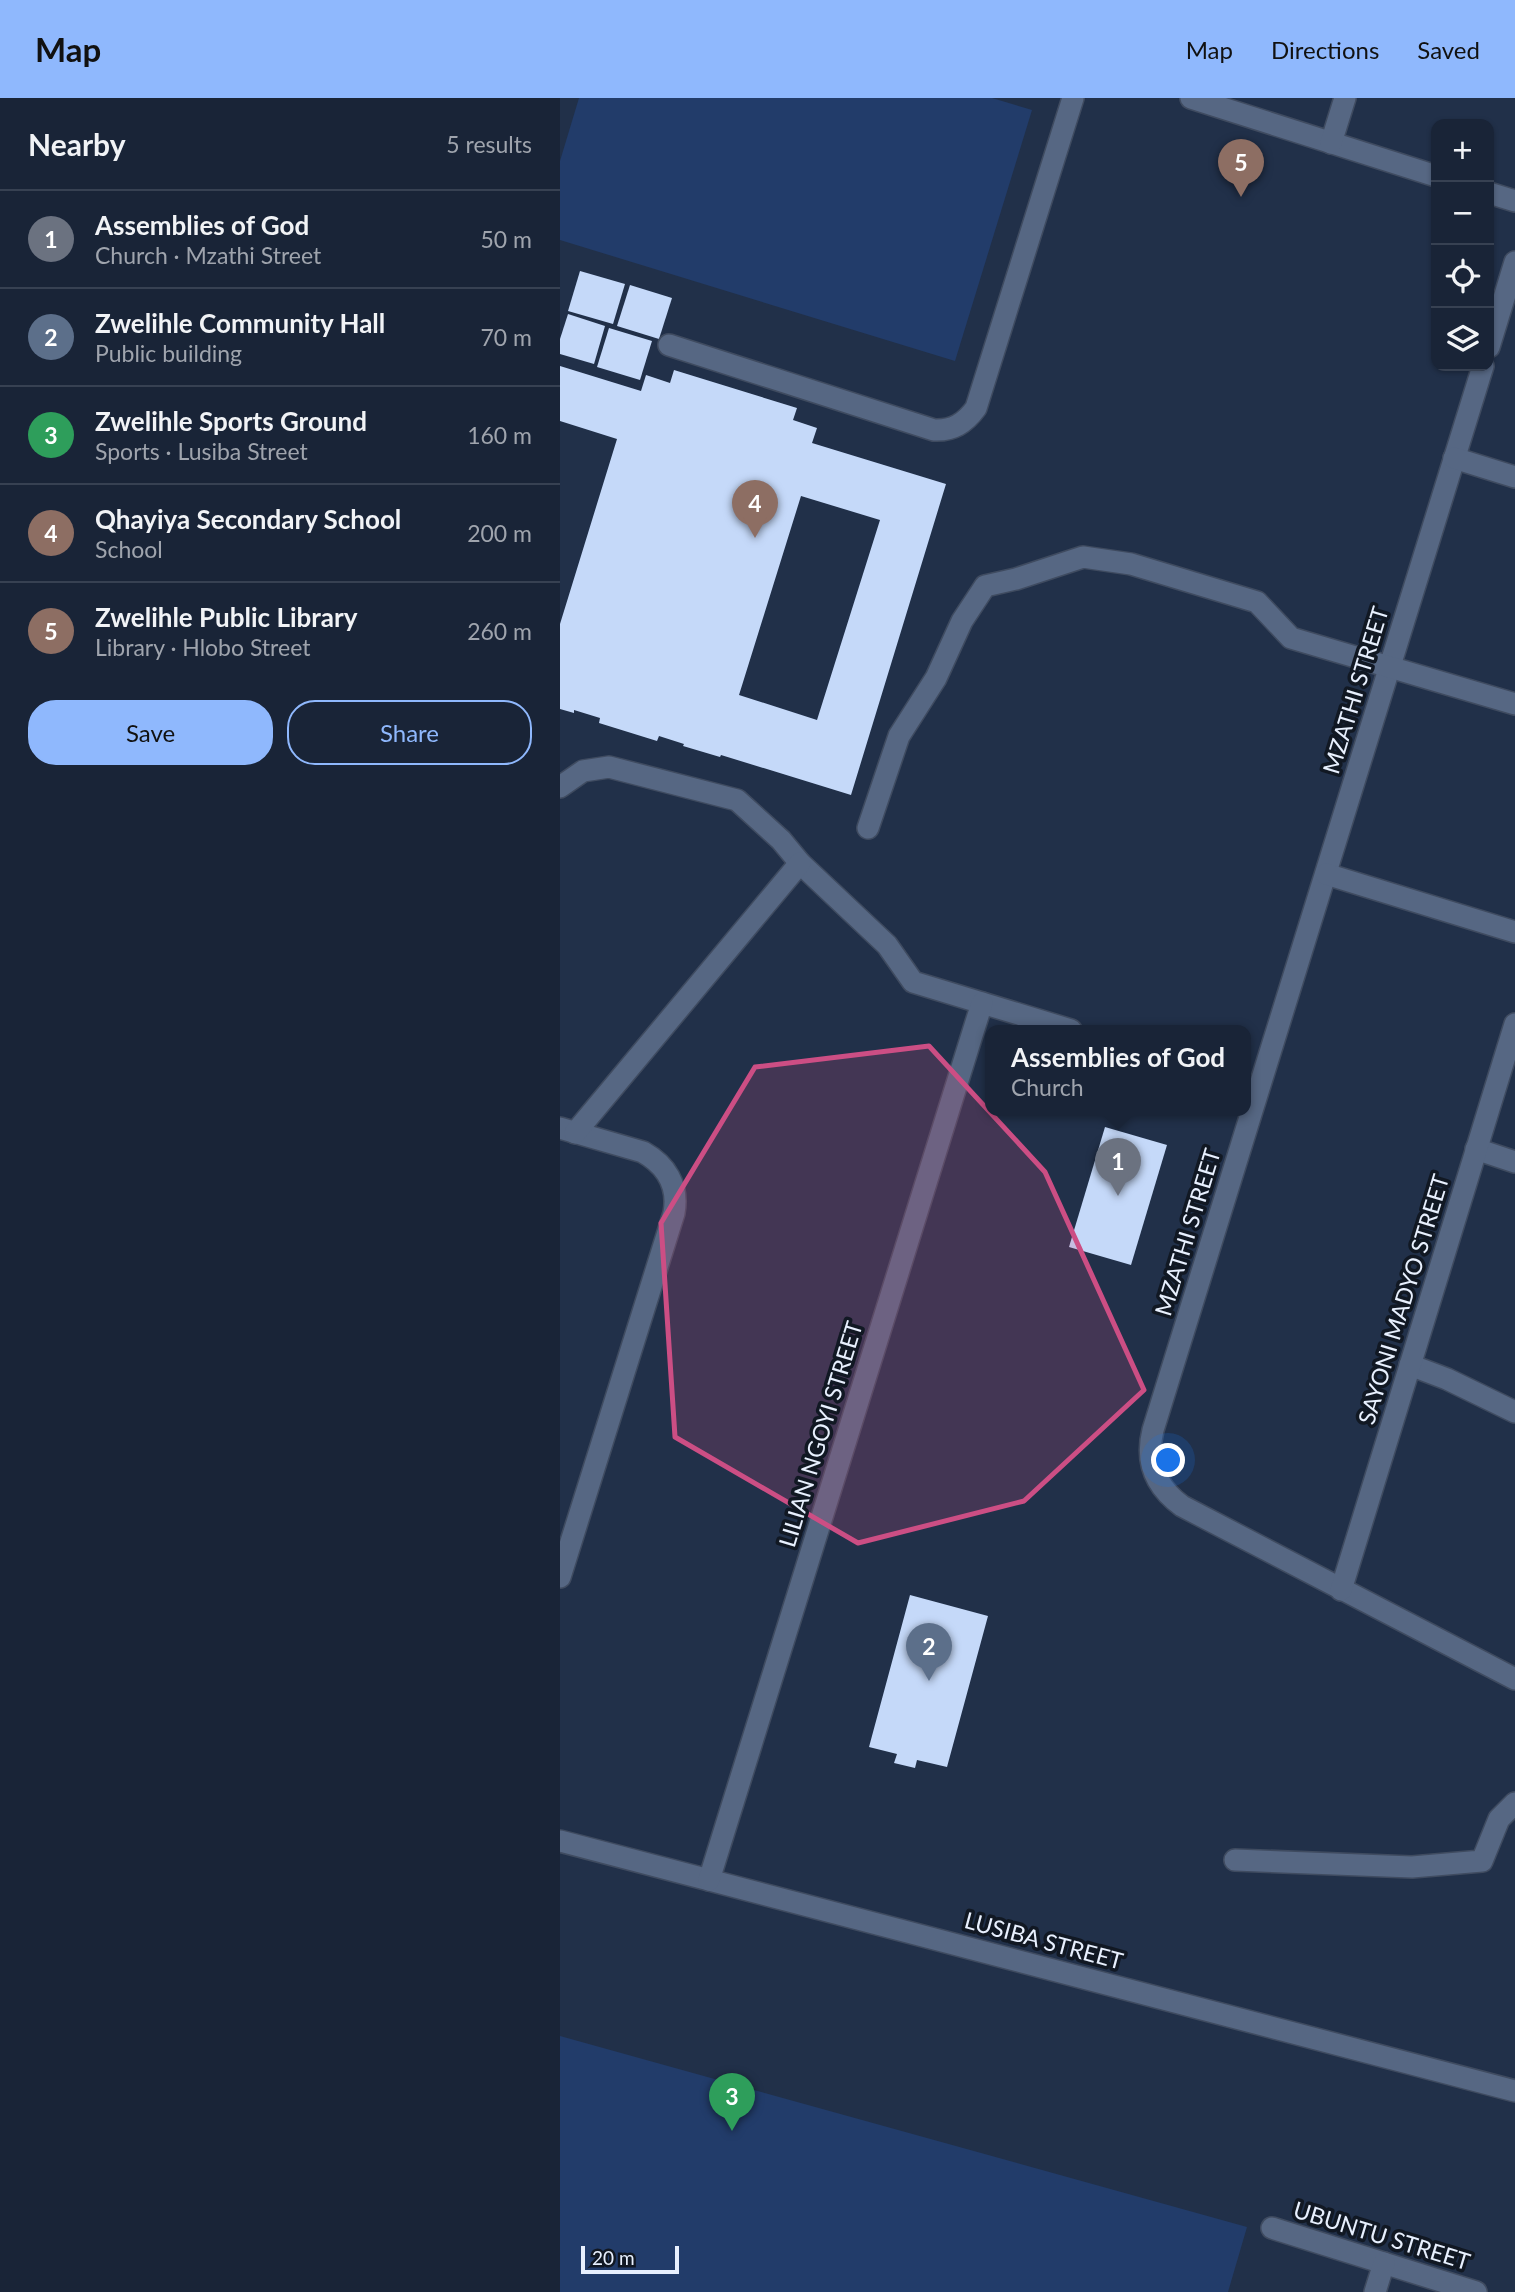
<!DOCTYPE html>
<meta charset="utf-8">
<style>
:root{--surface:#192437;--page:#263042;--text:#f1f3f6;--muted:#9fa4ad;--line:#374152;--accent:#8fb8fd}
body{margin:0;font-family:Lato,sans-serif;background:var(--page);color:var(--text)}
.controls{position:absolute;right:21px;top:21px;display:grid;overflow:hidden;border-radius:14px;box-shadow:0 2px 5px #0004}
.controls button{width:63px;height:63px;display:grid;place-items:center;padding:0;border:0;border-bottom:2px solid var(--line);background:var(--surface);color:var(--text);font:35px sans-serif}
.scale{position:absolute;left:21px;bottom:18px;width:98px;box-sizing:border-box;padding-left:7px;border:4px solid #e8f0fe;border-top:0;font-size:19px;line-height:24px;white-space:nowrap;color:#e8f0fe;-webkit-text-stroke:5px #111823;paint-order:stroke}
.you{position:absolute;left:609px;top:1363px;width:24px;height:24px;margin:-18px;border:5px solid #fff;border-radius:50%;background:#1a73e8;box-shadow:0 0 0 10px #1a73e833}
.badge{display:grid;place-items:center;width:46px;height:46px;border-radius:50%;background:var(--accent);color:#fff;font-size:23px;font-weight:700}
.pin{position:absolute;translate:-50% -58px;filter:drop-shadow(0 2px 4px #0008)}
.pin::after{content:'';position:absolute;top:37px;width:24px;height:21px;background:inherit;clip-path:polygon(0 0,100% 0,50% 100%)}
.popup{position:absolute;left:425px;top:927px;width:266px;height:91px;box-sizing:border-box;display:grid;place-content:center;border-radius:14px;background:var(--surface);filter:drop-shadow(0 2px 5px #0005);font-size:23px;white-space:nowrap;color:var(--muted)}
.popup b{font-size:26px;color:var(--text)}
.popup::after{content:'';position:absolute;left:50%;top:100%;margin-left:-14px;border:14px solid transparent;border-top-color:var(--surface)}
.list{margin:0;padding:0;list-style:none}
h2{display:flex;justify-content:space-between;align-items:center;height:91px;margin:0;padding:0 28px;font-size:30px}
h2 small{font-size:23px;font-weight:400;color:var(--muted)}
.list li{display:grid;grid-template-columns:46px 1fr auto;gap:21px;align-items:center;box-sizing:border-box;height:98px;padding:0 28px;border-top:2px solid var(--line)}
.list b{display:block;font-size:26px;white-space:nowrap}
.list p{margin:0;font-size:23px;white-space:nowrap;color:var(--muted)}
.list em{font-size:23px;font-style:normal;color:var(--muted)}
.actions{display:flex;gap:14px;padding:21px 28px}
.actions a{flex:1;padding:16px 0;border:2px solid var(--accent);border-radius:28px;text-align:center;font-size:24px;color:var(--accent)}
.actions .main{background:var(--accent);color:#111}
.icon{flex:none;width:38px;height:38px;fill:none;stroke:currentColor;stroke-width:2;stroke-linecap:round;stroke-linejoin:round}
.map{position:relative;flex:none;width:955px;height:2194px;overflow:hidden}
header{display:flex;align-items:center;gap:42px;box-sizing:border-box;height:98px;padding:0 35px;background:var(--accent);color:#111}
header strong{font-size:33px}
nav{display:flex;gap:38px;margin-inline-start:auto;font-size:24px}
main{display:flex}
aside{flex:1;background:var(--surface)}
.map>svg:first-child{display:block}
.green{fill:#223c6a}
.building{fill:#c5d9f9;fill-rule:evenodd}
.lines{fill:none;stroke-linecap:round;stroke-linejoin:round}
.minor-casing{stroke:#3f4b60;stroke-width:24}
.minor{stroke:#566783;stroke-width:21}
.marked{fill:#cc4e84;fill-opacity:0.2;stroke:#cc4e84;stroke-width:5;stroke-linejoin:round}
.labels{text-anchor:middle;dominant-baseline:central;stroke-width:7;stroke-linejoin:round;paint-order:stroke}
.street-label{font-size:23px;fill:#e8f0fe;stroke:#111823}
</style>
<header>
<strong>Map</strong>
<nav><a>Map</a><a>Directions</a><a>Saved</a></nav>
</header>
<main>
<aside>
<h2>Nearby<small>5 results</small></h2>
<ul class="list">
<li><span class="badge" style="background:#6b7280">1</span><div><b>Assemblies of God</b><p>Church · Mzathi Street</p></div><em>50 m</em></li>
<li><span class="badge" style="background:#5c6f8a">2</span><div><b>Zwelihle Community Hall</b><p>Public building</p></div><em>70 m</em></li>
<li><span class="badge" style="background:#2e9e5b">3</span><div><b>Zwelihle Sports Ground</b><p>Sports · Lusiba Street</p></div><em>160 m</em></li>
<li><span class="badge" style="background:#8d6e63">4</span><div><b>Qhayiya Secondary School</b><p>School</p></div><em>200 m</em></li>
<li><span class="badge" style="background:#8d6e63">5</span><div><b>Zwelihle Public Library</b><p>Library · Hlobo Street</p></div><em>260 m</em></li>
</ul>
<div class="actions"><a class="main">Save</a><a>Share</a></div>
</aside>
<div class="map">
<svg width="955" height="2194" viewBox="0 0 955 2194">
<rect width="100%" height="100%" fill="#213049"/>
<!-- green -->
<g class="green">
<path d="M19 0H432L472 12 395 263 0 142V63Z"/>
<path d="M0 1938 687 2129 668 2194H0Z"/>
</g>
<!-- building -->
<g class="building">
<path d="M20 173 65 186 53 226 8 213Z"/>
<path d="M70 187 112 200 99 241 57 228Z"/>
<path d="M8 216 45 228 34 266 0 256V241Z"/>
<path d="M49 230 92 243 80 282 37 269Z"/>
<path d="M0 268 81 293 86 277 110 285 114 272 237 310 233 322 257 330 252 345 386 386 291 697 161 657 160 659 123 648 124 646 99 638 97 643 39 625 40 620 14 612V615L0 611V526L57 341 0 323ZM241 398 320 422 257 622 179 597Z"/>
<path d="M545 1029 607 1047 571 1167 509 1149Z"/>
<path d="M350 1497 428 1518 387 1669 357 1662 355 1670 334 1665 337 1656 309 1649Z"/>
</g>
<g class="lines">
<defs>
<g id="minor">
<path d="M631 0 876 78"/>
<path d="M771 45 785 0"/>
<path d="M929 95 955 103"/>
<path d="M109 247 374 332C393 333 405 325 416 310L513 0"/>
<path d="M929 249 955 164"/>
<path d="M923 268 593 1332C585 1364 596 1389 622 1408L955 1581"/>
<path d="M894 360 955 379"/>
<path d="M0 689 23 673 49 669 177 702 221 742 240 765 327 847 353 884 511 932"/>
<path d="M308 730 339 638 376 580 402 523 425 488 456 481 523 459 571 466 697 504 731 540 955 606"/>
<path d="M766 776 955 834"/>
<path d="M0 1030 83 1054C106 1067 119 1087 114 1115L0 1479"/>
<path d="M15 1035 240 765"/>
<path d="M916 1051 955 1064"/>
<path d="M850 1267 887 1281 955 1314"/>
<path d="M781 1492 955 926"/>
<path d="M0 1743 955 1993"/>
<path d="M675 1762 852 1769 922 1763 939 1721 955 1705"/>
<path d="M149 1782 422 905"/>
<path d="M712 2130 916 2194"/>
<path d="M815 2194 824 2165"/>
</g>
</defs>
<!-- minor casing -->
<use href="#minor" class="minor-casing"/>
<!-- minor -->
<use href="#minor" class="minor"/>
</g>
<!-- marked area -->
<path class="marked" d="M369 948 485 1074 584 1292 464 1403 298 1445 115 1339 101 1125 195 969Z"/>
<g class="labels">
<!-- street labels -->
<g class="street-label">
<text transform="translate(795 592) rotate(-73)">MZATHI STREET</text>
<text transform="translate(627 1134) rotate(-73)">MZATHI STREET</text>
<text transform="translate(843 1201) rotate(-73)">SAYONI MADYO STREET</text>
<text transform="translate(260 1336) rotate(-73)">LILIAN NGOYI STREET</text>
<text transform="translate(484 1842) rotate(15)">LUSIBA STREET</text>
<text transform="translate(822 2137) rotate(17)">UBUNTU STREET</text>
</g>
</g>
</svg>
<div class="controls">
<button>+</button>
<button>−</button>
<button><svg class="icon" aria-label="locate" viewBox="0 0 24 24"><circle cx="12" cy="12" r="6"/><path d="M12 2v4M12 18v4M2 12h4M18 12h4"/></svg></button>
<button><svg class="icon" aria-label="layers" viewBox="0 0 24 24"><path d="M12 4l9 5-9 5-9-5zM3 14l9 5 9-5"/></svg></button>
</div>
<div class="scale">20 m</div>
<div class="you"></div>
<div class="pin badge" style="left:558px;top:1098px;background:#6b7280">1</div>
<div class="popup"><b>Assemblies of God</b>Church</div>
<div class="pin badge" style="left:369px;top:1583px;background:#5c6f8a">2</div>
<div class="pin badge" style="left:172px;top:2033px;background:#2e9e5b">3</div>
<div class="pin badge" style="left:195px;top:440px;background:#8d6e63">4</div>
<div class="pin badge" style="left:681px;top:99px;background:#8d6e63">5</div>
</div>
</main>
